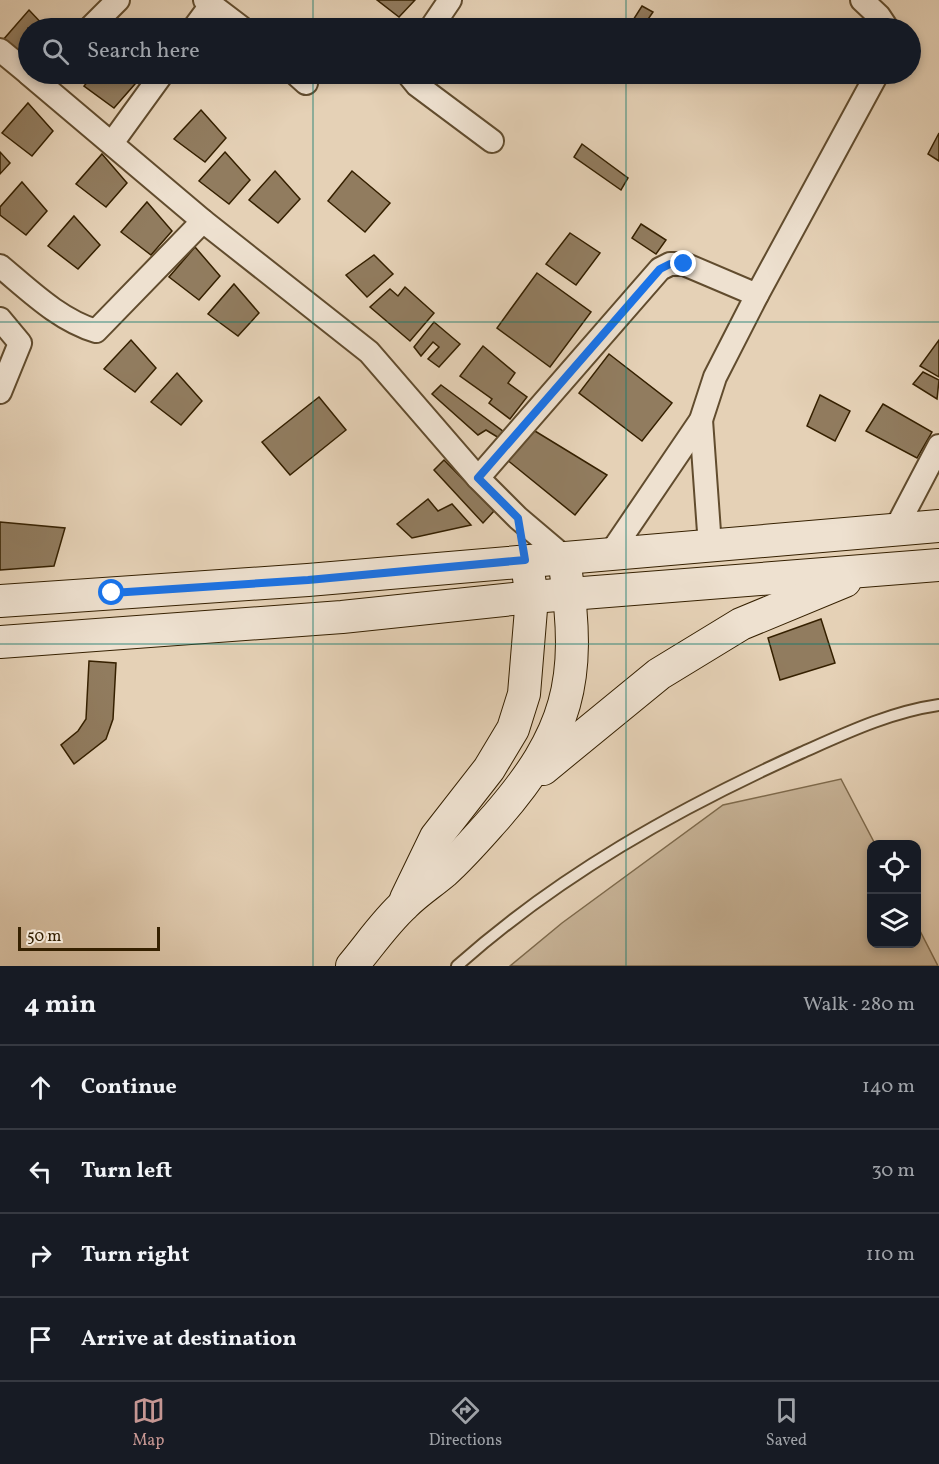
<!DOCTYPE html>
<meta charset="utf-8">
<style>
:root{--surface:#171b24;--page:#20242c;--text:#f1f3f6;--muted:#9ea1a6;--line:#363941;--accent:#c59692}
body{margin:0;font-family:Vollkorn,serif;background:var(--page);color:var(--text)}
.controls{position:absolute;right:18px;bottom:18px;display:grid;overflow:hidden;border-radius:12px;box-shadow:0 3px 9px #0003}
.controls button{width:54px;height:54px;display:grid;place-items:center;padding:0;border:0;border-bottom:2px solid var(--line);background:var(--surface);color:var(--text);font:30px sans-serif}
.scale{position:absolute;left:18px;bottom:15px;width:142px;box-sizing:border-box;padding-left:6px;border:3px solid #352000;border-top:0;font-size:16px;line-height:21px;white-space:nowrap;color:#352000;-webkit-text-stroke:4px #eee1d0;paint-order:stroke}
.stop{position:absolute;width:18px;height:18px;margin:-14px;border:4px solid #1a73e8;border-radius:50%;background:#fff}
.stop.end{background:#1a73e8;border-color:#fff;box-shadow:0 2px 6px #0008}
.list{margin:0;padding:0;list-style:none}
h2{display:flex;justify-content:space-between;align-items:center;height:78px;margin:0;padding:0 24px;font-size:26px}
h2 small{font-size:20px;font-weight:400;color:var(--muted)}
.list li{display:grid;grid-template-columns:39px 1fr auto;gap:18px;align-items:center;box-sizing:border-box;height:84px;padding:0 24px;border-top:2px solid var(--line)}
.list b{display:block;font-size:22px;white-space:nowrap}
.list em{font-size:20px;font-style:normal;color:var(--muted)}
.icon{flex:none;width:33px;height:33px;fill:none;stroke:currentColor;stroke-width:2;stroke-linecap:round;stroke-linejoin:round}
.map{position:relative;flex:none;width:939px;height:966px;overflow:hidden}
.search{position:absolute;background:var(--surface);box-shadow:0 3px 9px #0003;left:18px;right:18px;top:18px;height:66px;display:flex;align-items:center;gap:15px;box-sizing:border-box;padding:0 21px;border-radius:33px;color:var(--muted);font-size:22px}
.sheet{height:414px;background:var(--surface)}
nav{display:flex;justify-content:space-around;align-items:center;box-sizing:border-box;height:84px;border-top:2px solid var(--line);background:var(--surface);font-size:16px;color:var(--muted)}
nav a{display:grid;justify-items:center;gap:3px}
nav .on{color:var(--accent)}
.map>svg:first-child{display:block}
.green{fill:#c7b397;stroke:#7e6a4c;stroke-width:1.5}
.building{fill:#917c5f;stroke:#352000;stroke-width:1.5}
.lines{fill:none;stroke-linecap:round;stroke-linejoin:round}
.lane-casing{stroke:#614c2e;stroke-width:14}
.street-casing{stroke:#614c2e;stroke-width:26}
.secondary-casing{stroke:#352000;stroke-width:34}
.lane{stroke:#eee1d0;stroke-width:10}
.street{stroke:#eee1d0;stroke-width:22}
.secondary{stroke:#eee1d0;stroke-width:32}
.route{stroke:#1a73e8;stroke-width:8}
.grid{fill:none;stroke:#0f766e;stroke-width:1.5;stroke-opacity:0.55}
</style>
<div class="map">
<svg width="939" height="966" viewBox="0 0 939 966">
<rect width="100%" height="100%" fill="#e5d1b6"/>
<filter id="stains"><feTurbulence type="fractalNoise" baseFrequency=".00333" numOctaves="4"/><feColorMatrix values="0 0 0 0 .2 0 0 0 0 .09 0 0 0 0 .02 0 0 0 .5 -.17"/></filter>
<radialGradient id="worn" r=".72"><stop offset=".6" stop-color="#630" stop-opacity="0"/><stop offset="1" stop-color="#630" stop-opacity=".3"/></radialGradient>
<!-- green -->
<path class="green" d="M841 779 875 844H872V944H916L917 925 938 966H510L562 923 723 805Z"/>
<!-- building -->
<g class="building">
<path d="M377 0H415L399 17Z"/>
<path d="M642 6 653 12 642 28H628Z"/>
<path d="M29 10 46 28H28V59L3 40Z"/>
<path d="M94 74H125L135 84 114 108 84 86Z"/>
<path d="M28 103 53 131 32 156 2 133Z"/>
<path d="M201 110 226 138 205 162 174 139Z"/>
<path d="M939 133V161L928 154Z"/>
<path d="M582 144 628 178 621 190 574 157Z"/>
<path d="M0 152 10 163 0 174Z"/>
<path d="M225 152 250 180 229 204 199 181Z"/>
<path d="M102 154 127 183 106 207 76 184Z"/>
<path d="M275 171 300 199 278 223 249 200Z"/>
<path d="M352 171 390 203 365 232 328 201Z"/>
<path d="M22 182 47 211 26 235 0 215V207Z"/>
<path d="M147 202 172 231 151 255 121 232Z"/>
<path d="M74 216 100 245 78 269 48 246Z"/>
<path d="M641 224 666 240 656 254 632 238Z"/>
<path d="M570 233 600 253 576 285 546 264Z"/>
<path d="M195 247 220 276 199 300 169 277Z"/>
<path d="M374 255 393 274 367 297 346 275Z"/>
<path d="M537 273 591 312 550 367 497 328Z"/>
<path d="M234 284 259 313 238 336 208 314Z"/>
<path d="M405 287 434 313 410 341 370 307 390 289 398 296Z"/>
<path d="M434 322 460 344 439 367 428 359 439 347 433 342 421 356 414 347Z"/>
<path d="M131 340 156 368 135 392 104 369Z"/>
<path d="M939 340V377L920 366Z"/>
<path d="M483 346 515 373 508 383 527 397 510 419 489 403 492 399 460 376Z"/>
<path d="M609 354 672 403 642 441 579 393Z"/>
<path d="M923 372 939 380 937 399 913 384Z"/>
<path d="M177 373 202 401 181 425 151 402Z"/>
<path d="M441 385 504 432 499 438 486 430 478 435 432 394Z"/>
<path d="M820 395 850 411 835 441 807 426Z"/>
<path d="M319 397 346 430 290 475 262 442Z"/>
<path d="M883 404 932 432 917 458 866 431Z"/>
<path d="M530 428 607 475 575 515 506 459Z"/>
<path d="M444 460 494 511 483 523 434 470Z"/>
<path d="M428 499 438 511 452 504 471 525 412 538 397 524Z"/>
<path d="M0 522 65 528 54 566 0 570Z"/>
<path d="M821 619 835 663 780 680 768 638Z"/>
<path d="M89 661 116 663 113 719 106 739 74 764 61 745 78 731 86 719Z"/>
</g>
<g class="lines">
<defs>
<path id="lane" d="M457 966C559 875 677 809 801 753 846 733 890 712 939 705"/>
<g id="street">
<path d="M205 0 242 28"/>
<path d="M862 0 879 16 887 28"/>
<path d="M90 28 118 0"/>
<path d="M194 28 211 5"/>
<path d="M431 28 450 0"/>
<path d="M0 50 28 73"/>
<path d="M29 74 203 221 369 352 478 478 518 518 564 557"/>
<path d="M296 74 306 83"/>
<path d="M408 74 417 85 492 141"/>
<path d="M112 143 162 74"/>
<path d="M0 266C29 290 59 320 96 331L203 221"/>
<path d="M0 319 20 343 0 392"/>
<path d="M701 420 710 546"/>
<path d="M478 478 660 269 670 264H684L757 295"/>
<path d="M895 530 939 446"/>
<path d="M610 554 701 420 715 377 757 295 877 74"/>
</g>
<g id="secondary">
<path d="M0 601 308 580 939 526"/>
<path d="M0 642 342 617 532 597 939 565"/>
<path d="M543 769 659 674 741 624 845 581"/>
<path d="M406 899 436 837 489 769 513 729 524 694 532 597 529 578"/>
<path d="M352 966C369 946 385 922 405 904 417 892 431 883 444 872 463 855 480 835 497 816 568 734 582 680 566 573"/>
</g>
</defs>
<!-- lane casing -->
<use href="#lane" class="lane-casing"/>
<!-- street casing -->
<use href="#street" class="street-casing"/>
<!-- secondary casing -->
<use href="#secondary" class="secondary-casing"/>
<!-- lane -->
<use href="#lane" class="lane"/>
<!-- street -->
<use href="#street" class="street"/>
<!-- secondary -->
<use href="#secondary" class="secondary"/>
</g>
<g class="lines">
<!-- route -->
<path class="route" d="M112 593 308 580 525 560 518 518 478 478 660 269 670 264H684"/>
</g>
<!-- grid -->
<path class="grid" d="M313 0V28M626 0V28M313 74V966M626 74V966M0 322H939M0 644H939"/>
<rect width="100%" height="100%" filter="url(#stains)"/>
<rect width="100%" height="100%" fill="url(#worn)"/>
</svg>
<div class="controls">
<button><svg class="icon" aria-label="locate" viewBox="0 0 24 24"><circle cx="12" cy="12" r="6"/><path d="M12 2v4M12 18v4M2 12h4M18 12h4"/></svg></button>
<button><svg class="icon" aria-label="layers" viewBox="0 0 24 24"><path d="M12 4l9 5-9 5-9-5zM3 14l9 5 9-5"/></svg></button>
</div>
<div class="scale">50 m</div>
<div class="stop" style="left:112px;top:593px"></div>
<div class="stop end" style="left:684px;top:264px"></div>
<div class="search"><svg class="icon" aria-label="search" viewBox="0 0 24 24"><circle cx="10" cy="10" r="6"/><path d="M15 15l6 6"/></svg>Search here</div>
</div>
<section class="sheet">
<h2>4 min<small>Walk · 280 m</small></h2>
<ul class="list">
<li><svg class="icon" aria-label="ahead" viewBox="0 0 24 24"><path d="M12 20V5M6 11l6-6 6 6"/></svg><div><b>Continue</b></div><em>140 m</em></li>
<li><svg class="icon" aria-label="left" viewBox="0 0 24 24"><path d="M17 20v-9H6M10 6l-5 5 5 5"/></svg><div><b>Turn left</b></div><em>30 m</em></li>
<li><svg class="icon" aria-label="right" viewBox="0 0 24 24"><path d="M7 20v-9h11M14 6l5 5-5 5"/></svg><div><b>Turn right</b></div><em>110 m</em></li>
<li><svg class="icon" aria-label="arrive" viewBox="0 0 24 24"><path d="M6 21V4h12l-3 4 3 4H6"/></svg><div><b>Arrive at destination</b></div></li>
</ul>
</section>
<nav>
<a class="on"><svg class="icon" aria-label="map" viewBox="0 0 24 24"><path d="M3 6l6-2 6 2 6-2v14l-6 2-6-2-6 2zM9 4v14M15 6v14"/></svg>Map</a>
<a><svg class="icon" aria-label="directions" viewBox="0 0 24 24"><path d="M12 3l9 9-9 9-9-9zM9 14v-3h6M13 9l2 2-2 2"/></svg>Directions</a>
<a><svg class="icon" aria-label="saved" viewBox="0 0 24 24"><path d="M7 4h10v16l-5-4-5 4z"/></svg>Saved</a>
</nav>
